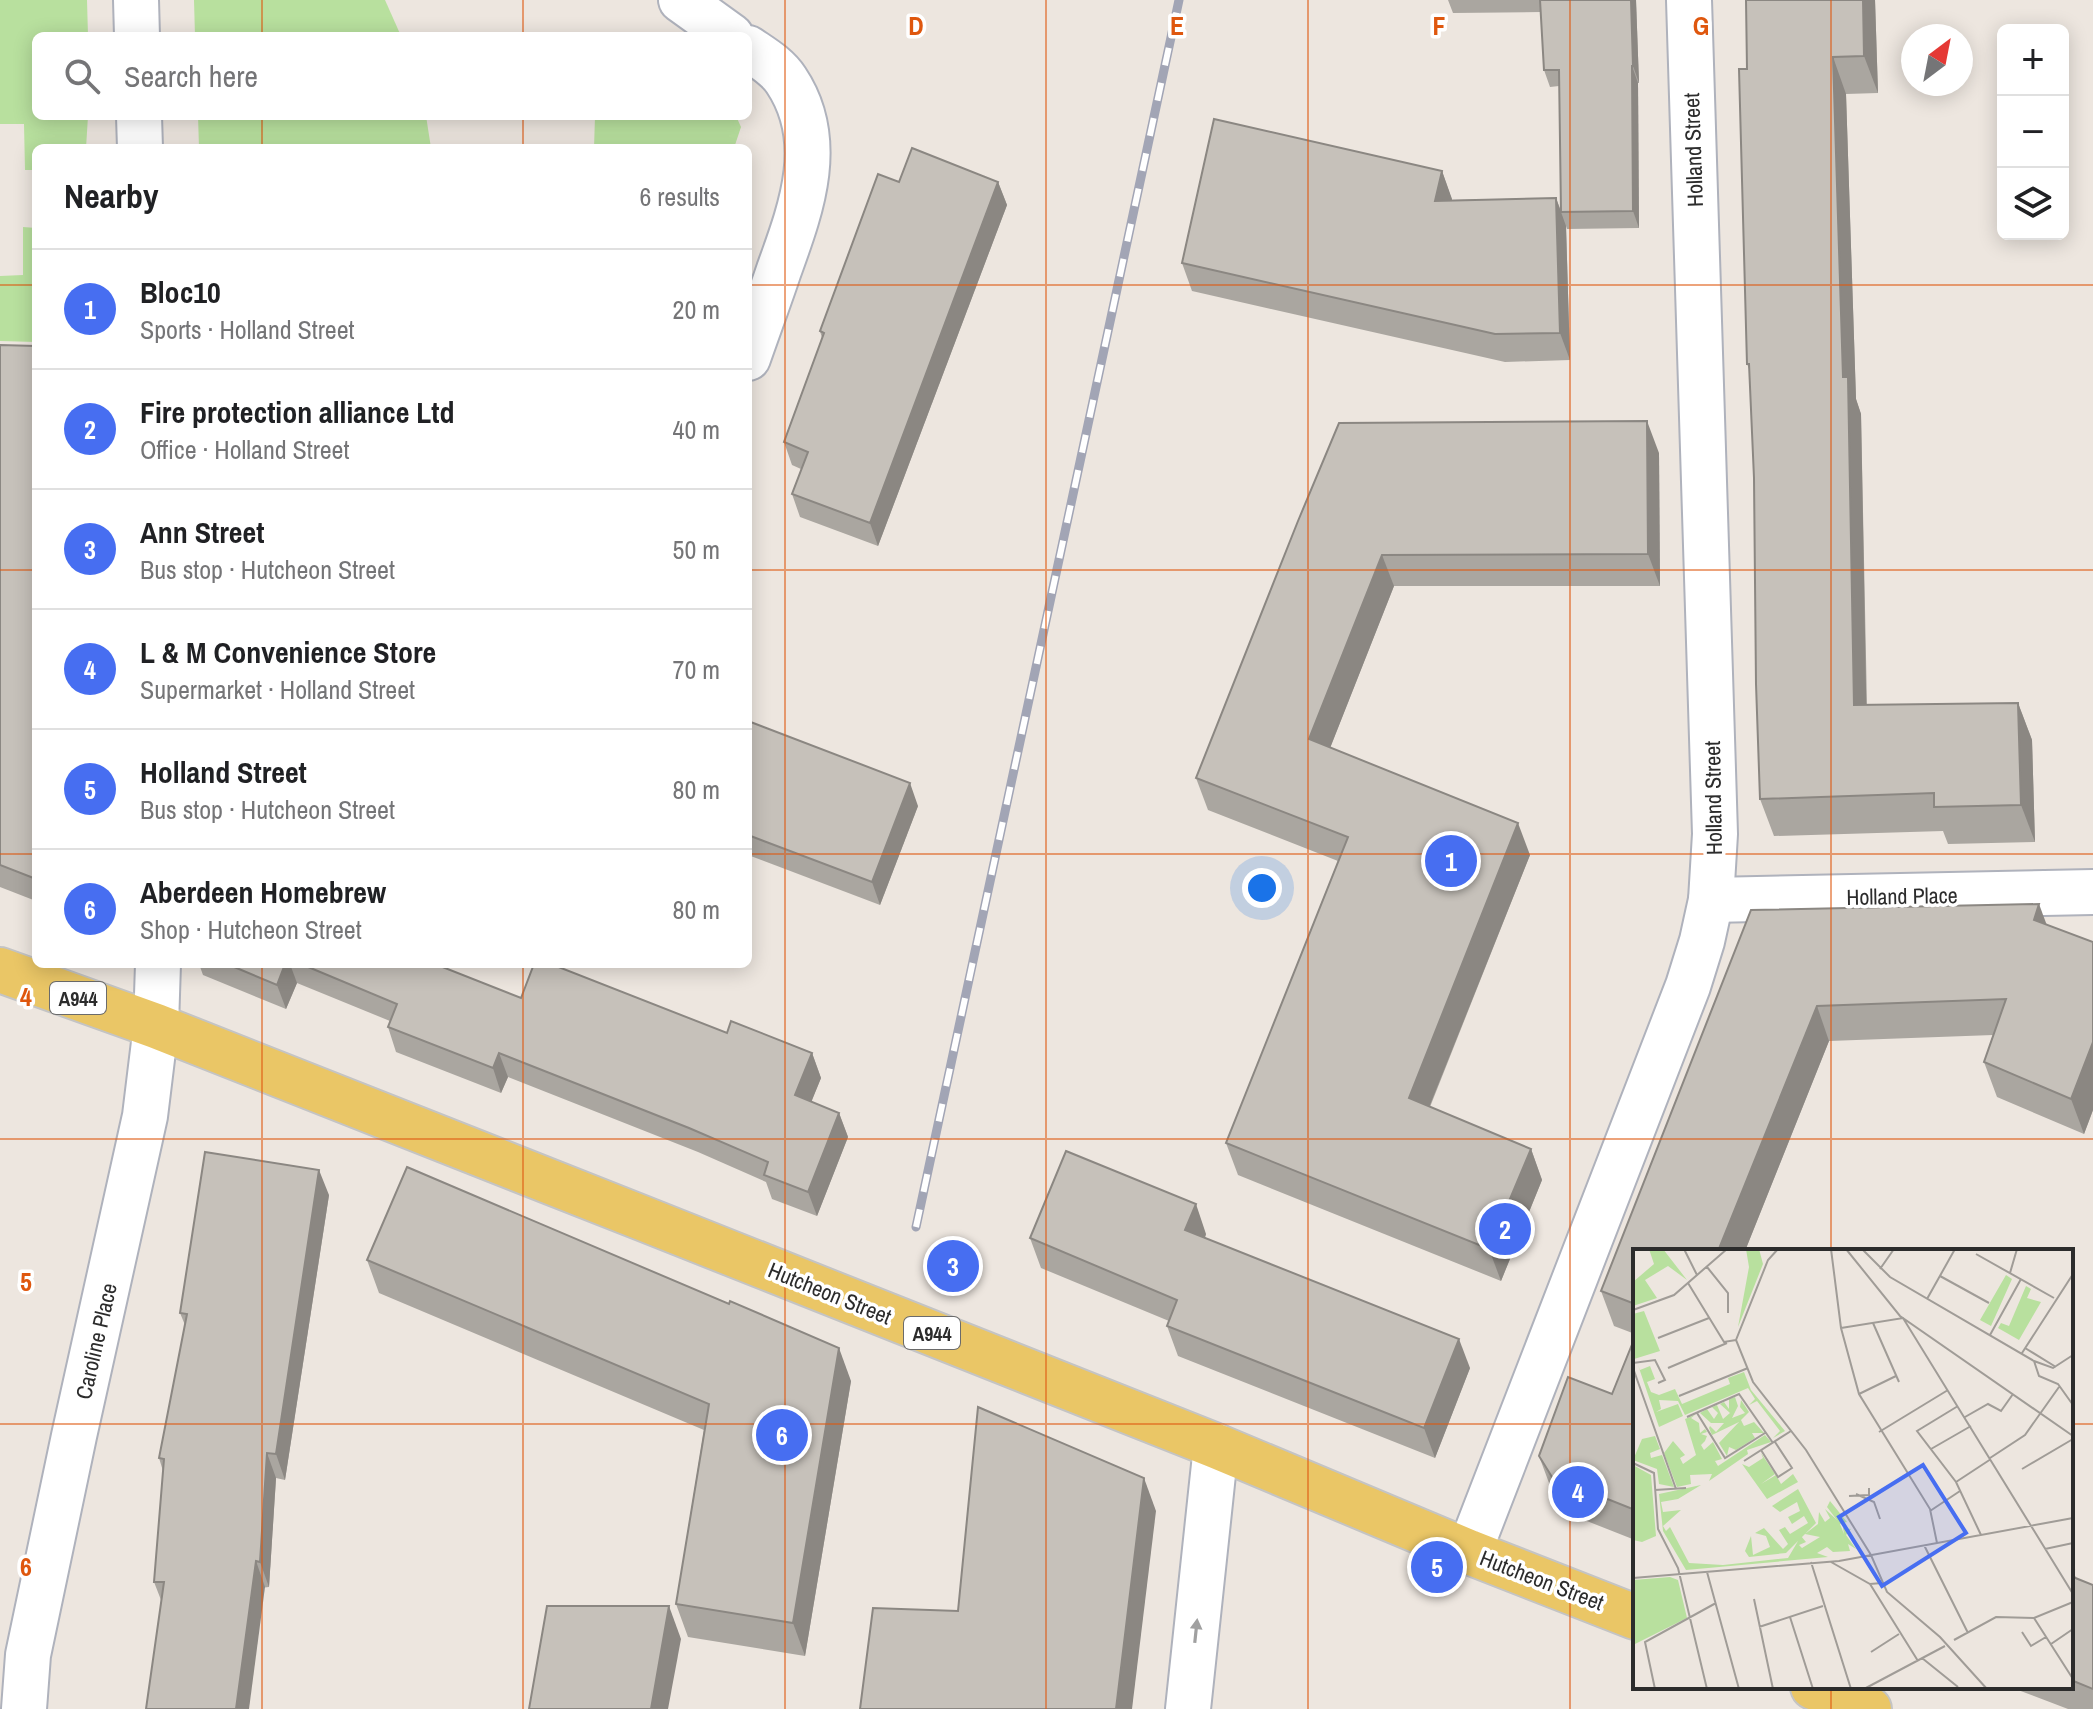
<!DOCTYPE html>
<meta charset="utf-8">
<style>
:root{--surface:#fff;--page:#f6f6f6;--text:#202124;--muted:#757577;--line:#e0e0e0;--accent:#476ef1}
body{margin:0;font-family:"Archivo Narrow",sans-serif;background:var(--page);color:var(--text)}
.controls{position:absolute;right:24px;top:24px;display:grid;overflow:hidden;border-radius:12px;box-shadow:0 4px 20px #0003}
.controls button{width:72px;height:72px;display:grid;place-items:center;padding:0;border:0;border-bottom:2px solid var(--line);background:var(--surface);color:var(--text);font:40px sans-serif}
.compass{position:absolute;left:1901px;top:24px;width:72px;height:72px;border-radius:50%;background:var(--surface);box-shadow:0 4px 20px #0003;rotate:32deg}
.you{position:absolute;left:1262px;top:888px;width:28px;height:28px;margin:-20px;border:6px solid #fff;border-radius:50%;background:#1a73e8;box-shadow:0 0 0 12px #1a73e833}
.badge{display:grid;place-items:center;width:52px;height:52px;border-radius:50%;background:var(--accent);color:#fff;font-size:26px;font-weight:700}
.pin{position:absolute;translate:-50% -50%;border:4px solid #fff;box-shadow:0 2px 8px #0006}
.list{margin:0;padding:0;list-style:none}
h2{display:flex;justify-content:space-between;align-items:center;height:104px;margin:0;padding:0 32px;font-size:34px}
h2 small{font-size:26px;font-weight:400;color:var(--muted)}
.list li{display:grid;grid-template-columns:52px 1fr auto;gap:24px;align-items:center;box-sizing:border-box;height:120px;padding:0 32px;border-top:2px solid var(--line)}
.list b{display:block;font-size:30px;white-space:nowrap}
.list p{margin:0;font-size:26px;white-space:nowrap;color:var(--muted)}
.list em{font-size:26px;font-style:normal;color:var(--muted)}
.icon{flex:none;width:44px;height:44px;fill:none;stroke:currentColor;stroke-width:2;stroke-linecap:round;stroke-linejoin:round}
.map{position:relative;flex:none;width:2093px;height:1709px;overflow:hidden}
.search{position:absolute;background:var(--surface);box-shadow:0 4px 20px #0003;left:32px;top:32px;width:720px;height:88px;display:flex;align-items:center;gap:20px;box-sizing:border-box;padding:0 28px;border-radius:12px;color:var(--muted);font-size:30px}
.panel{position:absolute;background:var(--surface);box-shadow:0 4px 20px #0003;left:32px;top:144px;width:720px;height:824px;border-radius:12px}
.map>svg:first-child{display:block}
.green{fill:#b8e09e}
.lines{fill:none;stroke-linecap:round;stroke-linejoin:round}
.street-casing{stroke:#afb2bc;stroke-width:48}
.secondary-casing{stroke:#afb2bc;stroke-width:48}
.primary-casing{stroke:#c4c4c4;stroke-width:48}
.street{stroke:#fff;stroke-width:44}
.secondary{stroke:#fff;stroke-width:44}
.primary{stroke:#eac666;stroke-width:44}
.rail-casing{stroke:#a2a5b5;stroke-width:9}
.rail{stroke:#fff;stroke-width:6;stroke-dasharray:18;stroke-linecap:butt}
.wall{fill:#aaa6a0}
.shaded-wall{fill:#8b8782}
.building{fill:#c6c1ba;stroke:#8b8782;stroke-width:2}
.oneway{fill:#a0a0a0}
.grid{fill:none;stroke:#df570e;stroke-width:2;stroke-opacity:0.55}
.labels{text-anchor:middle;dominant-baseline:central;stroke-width:7;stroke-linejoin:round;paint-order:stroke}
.shield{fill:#fff;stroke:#6b6b6b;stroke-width:2}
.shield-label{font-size:20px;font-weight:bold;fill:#2c2c2c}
.street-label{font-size:22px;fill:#2c2c2c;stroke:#fff}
.inset-road{fill:none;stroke:#a09c97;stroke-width:2}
.view{fill:#476ef1;fill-opacity:0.15;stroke:#476ef1;stroke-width:4}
.inset-edge{fill:none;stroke:#2c2c2c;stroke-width:4}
.grid-label{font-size:26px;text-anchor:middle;font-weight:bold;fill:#df570e;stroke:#fff;stroke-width:7;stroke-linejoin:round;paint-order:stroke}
</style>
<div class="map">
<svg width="2093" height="1709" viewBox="0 0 2093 1709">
<rect width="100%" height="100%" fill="#ede6df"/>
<!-- green -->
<g class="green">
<path d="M0 0H87L88 36H36V116H88L86 148H36V170H25L24 124H0Z"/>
<path d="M194 0H385L401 36H195Z"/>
<path d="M198 116H426L431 148H199Z"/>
<path d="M595 116H736L741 127 734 148H594Z"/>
<path d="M23 227 36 228V342L0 341V276L23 275Z"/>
</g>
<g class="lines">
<defs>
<g id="street">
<path d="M681 0 731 36"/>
<path d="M748 48C761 57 777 66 786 80 827 141 801 209 779 270 769 300 758 329 748 358"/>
<path d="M1711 900 2093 892"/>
<path d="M1469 1552 1688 986 1702 941 1711 900 1715 834 1689 0"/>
<path d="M1188 1709 1216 1446"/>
</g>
<g id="secondary">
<path d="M136 0 137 36"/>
<path d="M139 116 140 148"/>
<path d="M24 1709 28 1655 74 1436 145 1116 156 1026 158 964"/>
</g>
<g id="primary">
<path d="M0 970 156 1026 647 1220 1216 1446 1469 1552 1635 1617"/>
<path d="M1813 1687 1869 1709"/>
</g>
</defs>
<!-- street casing -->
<use href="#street" class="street-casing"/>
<!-- secondary casing -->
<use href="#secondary" class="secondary-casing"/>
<!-- primary casing -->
<use href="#primary" class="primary-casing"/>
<!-- street -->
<use href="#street" class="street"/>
<!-- secondary -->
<use href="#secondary" class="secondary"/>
<!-- primary -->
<use href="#primary" class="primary"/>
<defs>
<path id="rail" d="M916 1227 1179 0"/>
</defs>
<!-- rail casing -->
<use href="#rail" class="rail-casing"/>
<!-- rail -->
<use href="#rail" class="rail"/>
</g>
<!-- wall -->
<g class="wall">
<path d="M1448 0H1636L1639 83H1638L1639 228 1567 229 1566 226 1570 360 1505 362 1192 291 1182 263 1442 171 1452 200 1556 198 1561 211 1559 86 1550 87 1544 70 1541 12 1453 13Z"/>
<path d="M1875 0 1878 93 1846 94 1856 399 1861 414 1867 705 2018 703 2032 740 2035 842 1948 844 1943 831 1774 836 1760 799 1754 478 1750 371 1747 364V69Z"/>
<path d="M899 182H998L1007 205 878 546 800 517 792 494 801 469 792 465 784 442 822 338 820 331Z"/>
<path d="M0 345 36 346V901L0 887Z"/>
<path d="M1659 453 1660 586H1394L1330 748 1530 855 1430 1107 1531 1149 1542 1180 1501 1281 1238 1175 1226 1143 1338 861 1208 810 1196 778 1298 521Z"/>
<path d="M748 721 918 806 880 905 748 855Z"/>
<path d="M1751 910 2047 925 2093 942V1110L2084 1134 1997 1097 1984 1062 1993 1035 1829 1041 1745 1251H1635V1334L1614 1326 1601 1291Z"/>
<path d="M199 964H435L521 998 727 1033 812 1053 821 1078 811 1102 839 1113 848 1137 817 1216 772 1199 766 1182 698 1152 508 1077 501 1093 396 1052 388 1027 390 1021 297 983 286 1009 203 975Z"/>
<path d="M329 1195 285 1480 276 1478 269 1587 161 1600 154 1582 163 1471 159 1458 185 1325 180 1313Z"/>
<path d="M1206 1234 1205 1238 1470 1368 1435 1458 1178 1356 1167 1326 1169 1321 1041 1268 1030 1238Z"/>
<path d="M367 1260 851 1381 805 1656 688 1637 676 1604 704 1430 379 1293Z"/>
<path d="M1635 1337V1540L1564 1512 1552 1491 1539 1456 1612 1394Z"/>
<path d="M2071 1569 2077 1579 2093 1585V1709H2068L2010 1687H2071Z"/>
</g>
<!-- shaded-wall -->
<g class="shaded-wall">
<path d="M1631 0H1636L1639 83 1633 66Z"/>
<path d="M1863 0H1875L1878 93 1864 56Z"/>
<path d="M1833 57 1846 94 1856 399 1861 414 1867 743 1854 705Z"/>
<path d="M1632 66 1638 83 1639 228 1633 211Z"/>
<path d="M1442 171 1452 199 1445 229 1435 201Z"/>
<path d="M998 182 1007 205 878 546 870 523Z"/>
<path d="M1556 198 1566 226 1570 360 1560 333Z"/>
<path d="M1647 421 1659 453 1660 586 1648 554Z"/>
<path d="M1382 555 1394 586 1321 771 1309 739Z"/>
<path d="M2018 703 2032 740 2035 842 2021 805Z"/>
<path d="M910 783 918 806 880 905 872 882Z"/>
<path d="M1518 823 1530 855 1420 1130 1409 1098Z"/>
<path d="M2039 904 2052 939 2034 920Z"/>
<path d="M285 964H290L297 983 286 1009 277 985Z"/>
<path d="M1817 1006 1829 1041 1745 1251H1718Z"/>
<path d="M2093 1042V1110L2084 1134 2071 1099Z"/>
<path d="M499 1053 508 1077 501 1093 493 1068Z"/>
<path d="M812 1053 821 1078 804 1120 795 1095Z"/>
<path d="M839 1113 848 1137 817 1216 808 1192Z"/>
<path d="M1531 1149 1542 1180 1501 1281 1489 1249Z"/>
<path d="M319 1170 329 1195 285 1480 276 1454Z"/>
<path d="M1196 1204 1206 1234 1196 1260 1185 1230Z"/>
<path d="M1459 1339 1470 1368 1435 1458 1424 1428Z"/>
<path d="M839 1348 851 1381 805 1656 793 1623Z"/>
<path d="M267 1453 276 1478 269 1587 260 1562Z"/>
<path d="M1144 1478 1156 1511 1132 1709H1116Z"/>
<path d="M256 1561 265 1587 249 1709H236Z"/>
<path d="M669 1606 681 1639 668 1709H651Z"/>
</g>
<!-- building -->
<g class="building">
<path d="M1540 0H1631L1633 66H1632L1633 211 1561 212 1559 70H1544Z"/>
<path d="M1746 0H1863L1864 56 1833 57 1843 377H1848L1854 705 2018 703 2021 805 1934 807V793L1760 799 1756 684 1754 478 1749 364H1747L1739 69H1747Z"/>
<path d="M1214 119 1442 171 1435 201 1556 198 1560 333 1495 334 1182 263Z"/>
<path d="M912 148 998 182 870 523 792 494 808 452 784 442 824 333 820 331 878 174 899 182Z"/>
<path d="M0 345 36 346V879L0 865Z"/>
<path d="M1647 421 1648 554 1382 555 1309 739 1518 823 1409 1098 1531 1149 1489 1249 1226 1143 1348 837 1196 778 1298 521 1339 423Z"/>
<path d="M748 721 910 783 872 882 748 835Z"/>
<path d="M2039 904 2034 920 2093 942V1042L2071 1099 1984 1062 2006 999 1817 1006 1718 1251H1635V1304L1601 1291 1751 910Z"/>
<path d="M227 964H285L277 985Z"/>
<path d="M301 964H435L521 998 534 964H551L727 1033 731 1021 812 1053 795 1095 839 1113 808 1192 764 1175 768 1162 689 1128 499 1053 493 1068 388 1027 397 1004Z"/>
<path d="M1066 1151 1196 1204 1185 1230 1459 1339 1424 1428 1167 1326 1177 1300 1030 1238Z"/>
<path d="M205 1152 319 1170 276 1454 267 1453 260 1562 256 1561 236 1709H146L164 1582H154L164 1459 159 1458 187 1314 180 1313Z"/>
<path d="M407 1167 729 1304 730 1301 839 1348 793 1623 676 1604 709 1404 367 1260Z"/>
<path d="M1635 1337V1510L1552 1477 1539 1456 1568 1377 1612 1394Z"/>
<path d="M978 1407 1144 1478 1116 1709H860L873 1608 958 1611Z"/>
<path d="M2071 1569 2074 1570 2073 1577 2093 1585V1689L2071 1680Z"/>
<path d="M547 1606H669L651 1709H529Z"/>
</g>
<!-- one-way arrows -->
<defs><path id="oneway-solid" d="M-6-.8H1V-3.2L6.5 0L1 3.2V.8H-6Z" transform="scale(2)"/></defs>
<use class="oneway" href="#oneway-solid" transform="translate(1196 1631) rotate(-84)"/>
<!-- grid -->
<path class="grid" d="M262 0V36M523 0V36M785 0V1709M1046 0V1709M1308 0V1709M1570 0V1709M1831 0V1251M262 116V148M523 116V148M0 285H36M748 285H2093M0 570H36M748 570H2093M0 854H36M748 854H2093M262 964V1709M523 964V1709M0 1139H2093M0 1424H1635M2071 1424H2093M1831 1687V1709"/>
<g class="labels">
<!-- shield labels -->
<g class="shield">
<rect x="50" y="982" width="56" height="32" rx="6"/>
<rect x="904" y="1317" width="56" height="32" rx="6"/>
</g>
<g class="shield-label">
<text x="78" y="998">A944</text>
<text x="932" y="1333">A944</text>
</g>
<!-- street labels -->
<g class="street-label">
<text transform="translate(1693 150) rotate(-92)">Holland Street</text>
<text transform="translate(1713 798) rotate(-91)">Holland Street</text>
<text transform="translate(1902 896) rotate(-1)">Holland Place</text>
<text transform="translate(830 1293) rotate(22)">Hutcheon Street</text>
<text transform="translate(96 1341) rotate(-77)">Caroline Place</text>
<text transform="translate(1542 1580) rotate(21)">Hutcheon Street</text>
</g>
</g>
<!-- overview -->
<g transform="translate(1633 1249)">
<rect width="440" height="440" fill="#ede6df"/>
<path d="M16 0H30L54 31 35 17 12 31 24 49 0 57V33L21 15ZM113 0H126L130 15 105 78 116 18ZM373 26 379 30 358 77 347 71ZM393 37 398 40 394 49 408 53 386 91 365 79 368 74 376 77ZM11 62 27 102 1 110 0 65ZM5 116 7 121 17 117 22 130 14 133 18 143 26 146 42 140 49 155 97 135 95 129 111 123 118 141 152 182 140 189 147 182 124 152 116 156 122 150 115 139 52 166 45 152 26 151 28 160 23 163 45 155 50 167 26 178ZM102 148 105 157 99 169 112 164 107 158 108 151 116 163 108 171 111 177 121 173 131 184H119L122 189 103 201 96 198 94 207 86 194 106 173 79 186 76 179 77 177 83 183 91 174H78L67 164 74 160 81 170 85 164 79 158 84 156 90 170 97 164 87 155 91 153 96 160V150ZM62 166 58 169 66 174 67 184 72 180 74 183 68 185 74 187 72 192 77 187 68 196 71 201 80 193 89 210 82 212 85 217 132 186 138 193 114 201 115 205 76 232 79 225 57 226 58 235 44 238 31 204 40 192 52 206 47 209 50 215 63 206 52 170ZM22 187 27 200 17 204 18 209 29 206 41 238 26 235 24 220 0 211 9 190ZM128 204 142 225 128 235 143 226 148 235 160 225 165 233 134 250 109 215 116 218 130 209ZM0 216 18 226 23 287 9 293 0 291ZM68 236 45 250 28 253 30 263 48 261 30 277 33 282 37 278 56 314 90 316 155 309 168 287 173 293 166 296 169 299 187 288 172 285 185 275 186 263 192 273 197 269 192 260 204 271 194 258 197 252 214 273 207 275 211 285 210 279 218 280 213 286 223 300 215 295 217 302 200 303 194 298 184 304 195 308 53 321 30 282 26 245ZM165 240 183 274 153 304 116 308 112 302 118 287 120 306 137 298 133 287 122 284 131 279 150 300 155 295 146 281 152 278 157 285 175 274 171 267 159 275 155 268 167 262 164 253 147 263 139 257ZM37 328 45 331 54 369 0 396V331Z" fill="#b8e09e"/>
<path class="inset-road" d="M51 0 64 26M145 0 135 11 103 91 120 133 173 201 238 306 254 343 307 388 354 440M198 0 208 79 226 145 297 260 304 294M213 0 267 67 440 187M229 0 257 28 401 112 420 119 440 106M343 5 421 49M74 18 95 44V64M247 20 261 0M377 24 384 0M307 27 356 54M55 34 91 93 103 91M294 50 322 0M0 61 41 46 94 0M240 74 266 133M208 79 270 69 440 345M357 86 388 30M25 89 76 69M392 99 423 118M389 104 440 25M401 112 406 127 425 135 440 156M0 114 22 111 32 131 25 134M0 119 43 240M35 119 94 94M226 145 263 127M46 147 115 119M325 157 284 182 323 233 348 286M64 164 92 209 132 184M54 168 106 145 140 194M332 168 355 155 368 162 380 145M246 183 315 141M298 200 338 177M128 201 145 228 159 219 142 193M357 209 392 186 426 138M111 212 158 182M0 214 21 224 25 280 45 319 74 440M389 220 440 190M323 233 358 210M22 241 53 239M223 245 241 253 247 270M216 247 236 246V239M297 262 327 242M291 296 335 384M412 300 440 294M178 313 218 440M198 313 237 335 249 334M74 323 106 440M0 329 206 312 440 269M237 335 285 412M121 350 140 440M157 368 180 440M401 369 440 430M126 378 190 357M389 383 398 397 413 388M321 391 363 368 401 369 440 353M418 395 440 380M238 403 266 385M289 409 325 438M22 440 12 393 83 354M231 440 312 397"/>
<path class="view" d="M290 216 333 284 249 337 206 268Z"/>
<rect width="440" height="440" class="inset-edge"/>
</g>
<g class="grid-label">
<text x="916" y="35">D</text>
<text x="1177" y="35">E</text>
<text x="1439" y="35">F</text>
<text x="1701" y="35">G</text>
<text x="26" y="1006">4</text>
<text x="26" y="1291">5</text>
<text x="26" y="1576">6</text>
</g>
</svg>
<div class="controls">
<button>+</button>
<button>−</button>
<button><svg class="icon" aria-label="layers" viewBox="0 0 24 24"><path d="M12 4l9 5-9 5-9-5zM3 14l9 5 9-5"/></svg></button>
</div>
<svg class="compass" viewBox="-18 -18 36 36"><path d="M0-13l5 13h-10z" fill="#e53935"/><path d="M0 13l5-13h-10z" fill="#757577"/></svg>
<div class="you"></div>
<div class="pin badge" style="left:1451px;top:861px">1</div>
<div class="pin badge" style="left:1505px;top:1229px">2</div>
<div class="pin badge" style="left:953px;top:1266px">3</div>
<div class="pin badge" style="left:1578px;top:1492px">4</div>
<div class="pin badge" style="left:1437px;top:1567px">5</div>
<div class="pin badge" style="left:782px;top:1435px">6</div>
<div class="search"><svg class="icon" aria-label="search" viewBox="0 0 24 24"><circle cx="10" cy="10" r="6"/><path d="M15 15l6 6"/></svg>Search here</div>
<section class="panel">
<h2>Nearby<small>6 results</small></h2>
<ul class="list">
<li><span class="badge">1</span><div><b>Bloc10</b><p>Sports · Holland Street</p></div><em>20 m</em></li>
<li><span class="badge">2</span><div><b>Fire protection alliance Ltd</b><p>Office · Holland Street</p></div><em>40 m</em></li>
<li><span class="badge">3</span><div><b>Ann Street</b><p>Bus stop · Hutcheon Street</p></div><em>50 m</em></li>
<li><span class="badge">4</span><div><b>L &amp; M Convenience Store</b><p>Supermarket · Holland Street</p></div><em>70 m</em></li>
<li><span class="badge">5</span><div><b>Holland Street</b><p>Bus stop · Hutcheon Street</p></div><em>80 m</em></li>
<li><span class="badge">6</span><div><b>Aberdeen Homebrew</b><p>Shop · Hutcheon Street</p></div><em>80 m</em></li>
</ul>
</section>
</div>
